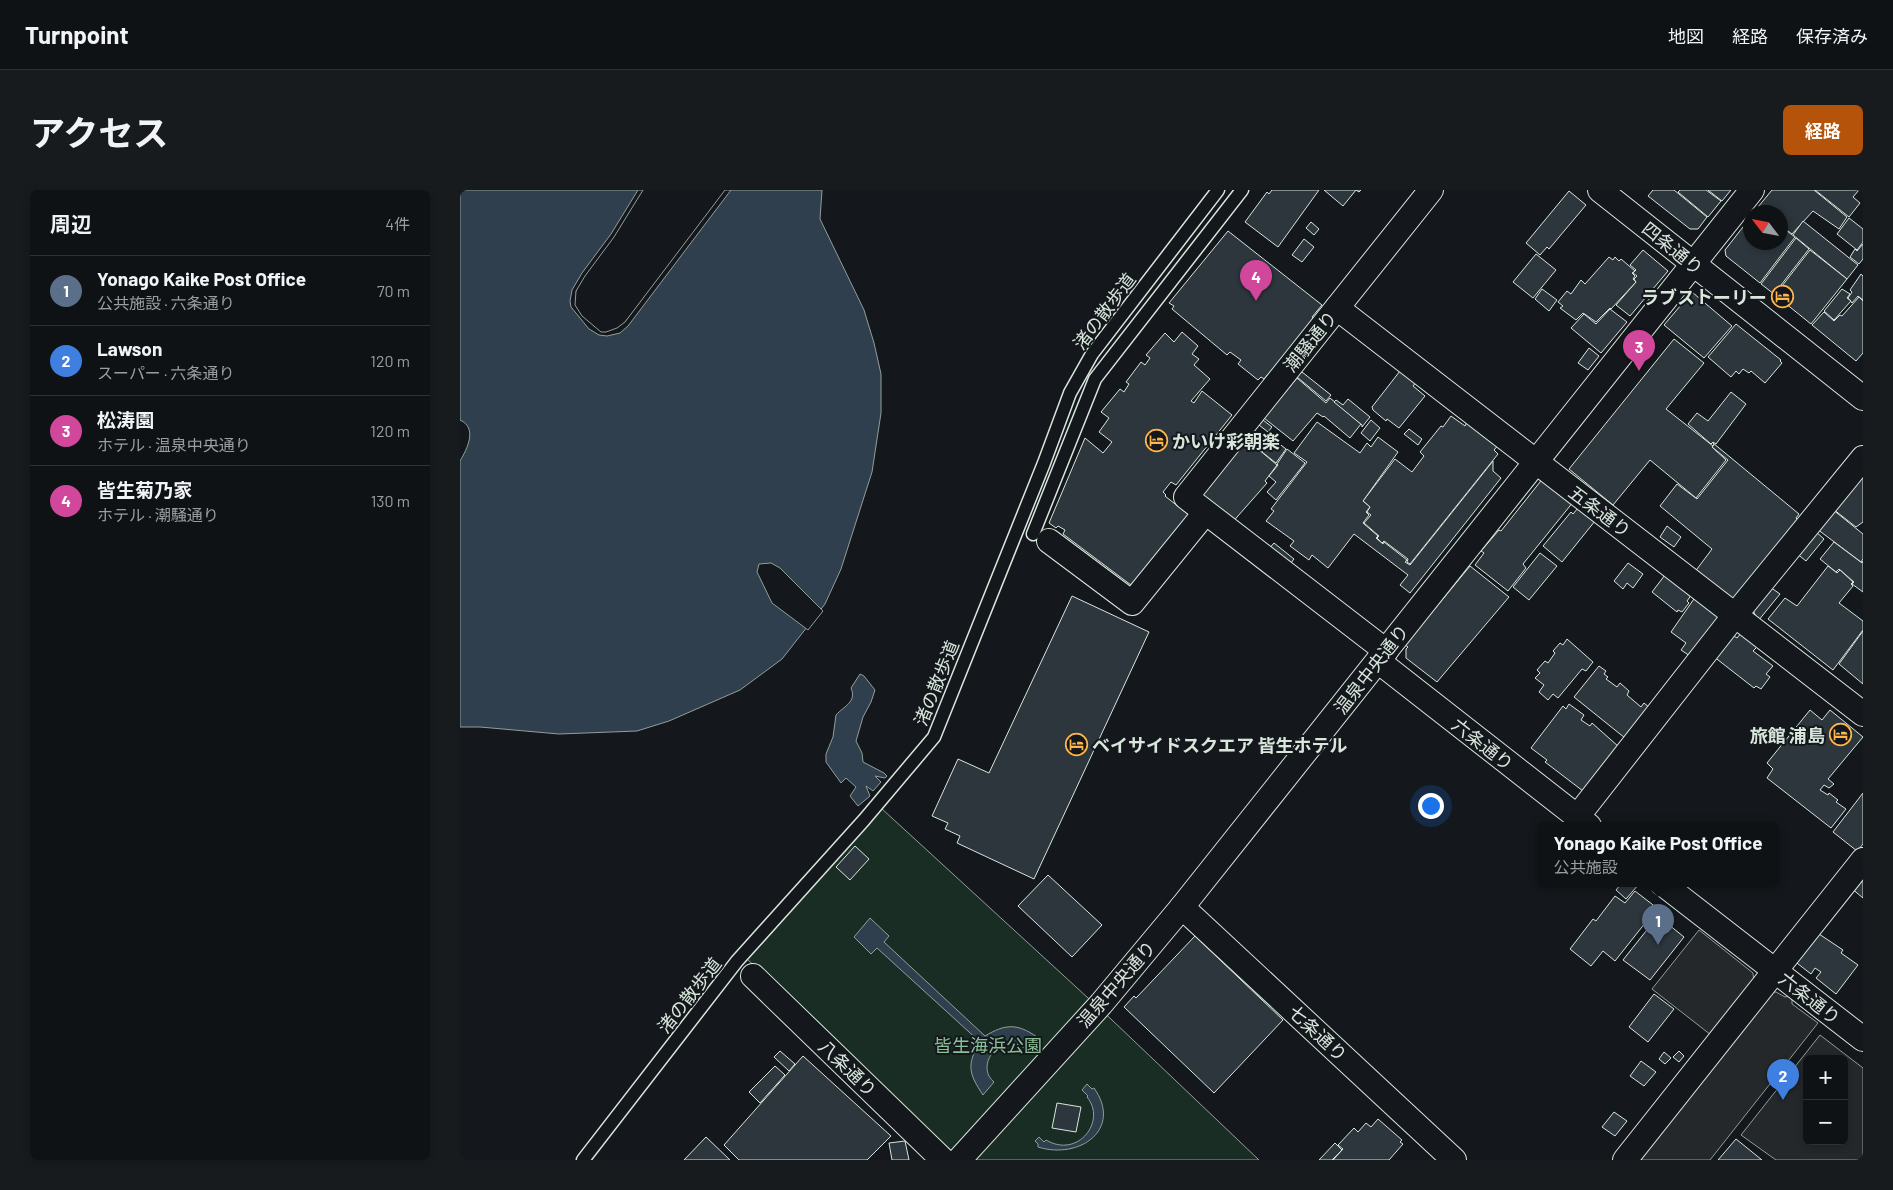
<!DOCTYPE html>
<html lang="ja">
<meta charset="utf-8">
<style>
:root{--surface:#0f1215;--page:#181b1e;--text:#f1f3f6;--muted:#9b9ea0;--line:#2f3234;--accent:#b45309}
body{margin:0;font-family:Barlow,"Noto Sans JP",sans-serif;background:var(--page);color:var(--text)}
.controls{position:absolute;right:15px;bottom:15px;display:grid;overflow:hidden;border-radius:8px;box-shadow:0 2px 8px #0003}
.controls button{width:45px;height:45px;display:grid;place-items:center;padding:0;border:0;border-bottom:1px solid var(--line);background:var(--surface);color:var(--text);font:25px sans-serif}
.compass{position:absolute;left:1283px;top:15px;width:45px;height:45px;border-radius:50%;background:var(--surface);box-shadow:0 2px 8px #0003;rotate:302deg}
.you{position:absolute;left:970px;top:615px;width:18px;height:18px;margin:-12px;border:4px solid #fff;border-radius:50%;background:#1a73e8;box-shadow:0 0 0 8px #1a73e833}
.badge{display:grid;place-items:center;width:32px;height:32px;border-radius:50%;background:var(--accent);color:#fff;font-size:16px;font-weight:700}
.pin{position:absolute;translate:-50% -41px;filter:drop-shadow(0 1px 2px #0008)}
.pin::after{content:'';position:absolute;top:26px;width:18px;height:15px;background:inherit;clip-path:polygon(0 0,100% 0,50% 100%)}
.popup{position:absolute;left:1077px;top:632px;width:242px;height:65px;box-sizing:border-box;display:grid;place-content:center;border-radius:8px;background:var(--surface);filter:drop-shadow(0 1px 4px #0005);font-size:16px;white-space:nowrap;color:var(--muted)}
.popup b{font-size:19px;color:var(--text)}
.popup::after{content:'';position:absolute;left:50%;top:100%;margin-left:-10px;border:10px solid transparent;border-top-color:var(--surface)}
.list{margin:0;padding:0;list-style:none}
h2{display:flex;justify-content:space-between;align-items:center;height:65px;margin:0;padding:0 20px;font-size:21px}
h2 small{font-size:16px;font-weight:400;color:var(--muted)}
.list li{display:grid;grid-template-columns:32px 1fr auto;gap:15px;align-items:center;box-sizing:border-box;height:70px;padding:0 20px;border-top:1px solid var(--line)}
.list b{display:block;font-size:19px;white-space:nowrap}
.list p{margin:0;font-size:16px;white-space:nowrap;color:var(--muted)}
.list em{font-size:16px;font-style:normal;color:var(--muted)}
.map{position:relative;flex:none;width:1403px;height:970px;overflow:hidden;border-radius:8px}
header{display:flex;align-items:center;gap:30px;box-sizing:border-box;height:70px;padding:0 25px;background:var(--surface);border-bottom:1px solid var(--line)}
header strong{font-size:24px}
nav{display:flex;gap:28px;margin-inline-start:auto;font-size:18px}
.intro{display:flex;align-items:center;justify-content:space-between;box-sizing:border-box;height:120px;padding:0 30px}
h1{margin:0;font-size:35px}
.button{padding:12px 22px;border-radius:8px;background:var(--accent);color:#fff;font-size:18px;font-weight:700}
main{display:flex;gap:30px;padding:0 30px}
aside{flex:1;background:var(--surface);border-radius:8px;box-shadow:0 2px 8px #0003}
.map>svg:first-child{display:block}
.green{fill:#1a2d24;stroke:#939e99}
.parking{fill:#24282b;stroke:#939e99;fill-rule:evenodd}
.water{fill:#2f3f4d;stroke:#939e99}
.pier{fill:#14181c;stroke:#939e99}
.building{fill:#2c363c;stroke:#d8e6dc}
.lines{fill:none;stroke-linecap:round;stroke-linejoin:round}
.lane-casing{stroke:#d8e6dc;stroke-width:15}
.street-casing{stroke:#d8e6dc;stroke-width:26}
.lane{stroke:#14181c;stroke-width:12}
.street{stroke:#14181c;stroke-width:24}
.labels{text-anchor:middle;dominant-baseline:central;stroke-width:4;stroke-linejoin:round;paint-order:stroke}
.street-label{font-size:18px;fill:#d8e6dc;stroke:#14181c}
.poi-label{font-size:18px;font-weight:bold;fill:#d8e6dc;stroke:#14181c;text-anchor:end}
.park-label{font-size:18px;fill:#8ac095;stroke:#14181c}
</style>
<header>
<strong>Turnpoint</strong>
<nav><a>地図</a><a>経路</a><a>保存済み</a></nav>
</header>
<div class="intro"><h1>アクセス</h1><a class="button">経路</a></div>
<main>
<aside>
<h2>周辺<small>4件</small></h2>
<ul class="list">
<li><span class="badge" style="background:#5c6f8a">1</span><div><b>Yonago Kaike Post Office</b><p>公共施設 · 六条通り</p></div><em>70 m</em></li>
<li><span class="badge" style="background:#3f7fe0">2</span><div><b>Lawson</b><p>スーパー · 六条通り</p></div><em>120 m</em></li>
<li><span class="badge" style="background:#d1479c">3</span><div><b>松涛園</b><p>ホテル · 温泉中央通り</p></div><em>120 m</em></li>
<li><span class="badge" style="background:#d1479c">4</span><div><b>皆生菊乃家</b><p>ホテル · 潮騒通り</p></div><em>130 m</em></li>
</ul>
</aside>
<div class="map">
<svg width="1403" height="970" viewBox="0 0 1403 970">
<rect width="100%" height="100%" fill="#14181c"/>
<!-- green -->
<path class="green" d="M421 618 652 830 799 970H501L287 769Z"/>
<!-- parking -->
<g class="parking">
<path d="M1239 740 1293 783 1294 792 1251 845 1192 799Z"/>
<path d="M1309 802H1316L1325 807 1330 806 1332 808V814L1358 833 1250 970H1176Z"/>
<path d="M1360 845 1403 878V970H1316L1281 945ZM1347 869H1384V951H1347Z"/>
</g>
<!-- water -->
<g class="water">
<path d="M0 0H180L152 45 123 85 112 110 120 128 140 144 159 140 268 0H362L360 29 404 120 414 153 421 184V223L412 282 381 379 365 414 322 469 280 500 209 531 177 541 99 544 20 537H0V271C7 259 18 238 0 230Z"/>
<path d="M400 484 404 486 415 500 411 512 403 527 396 551 402 563 403 572 424 583 427 586 425 588 415 586 421 592 413 601 406 596 410 606 398 616 390 606 396 597 386 588 381 593 366 572V564L373 547 376 525C384 516 397 512 391 498Z"/>
<path d="M410 728 429 746 424 752 525 846C545 834 557 833 577 847L566 859C561 856 556 853 551 853 532 853 518 879 534 892L523 905C509 884 506 875 520 852L417 758 411 764 394 747Z"/>
<path d="M627 894 632 899 634 898C663 939 620 970 578 957V954L575 951 579 947 584 952 586 950C618 969 647 931 627 907L628 906 622 900Z"/>
</g>
<!-- pier -->
<g class="pier">
<path d="M178 0H183L154 47 125 86 116 101 115 115 122 126 141 142H146L157 138 165 132 265 0H271L168 136 160 143 147 146 139 145 129 139 111 117 110 111 112 100 122 83 151 44Z"/>
<path d="M311 373 320 378 363 421 348 440 312 413 297 382 299 374Z"/>
</g>
<!-- building -->
<g class="building">
<path d="M812 0H859L818 57 785 32 807 2 809 4Z"/>
<path d="M864 0H901L899 2 896 0 883 16Z"/>
<path d="M1193 0H1214L1247 27 1238 39H1230L1188 6Z"/>
<path d="M1220 0H1246L1261 11 1248 27 1218 2Z"/>
<path d="M1248 0H1271L1262 11Z"/>
<path d="M1312 0H1354L1387 27 1379 39 1353 21 1332 44 1320 35V22H1305L1298 17Z"/>
<path d="M1355 0H1399L1393 7 1400 13 1389 27Z"/>
<path d="M1109 1 1126 15 1089 59 1087 57 1080 65 1066 53Z"/>
<path d="M1290 28V52H1320V36L1335 47 1300 93 1266 66 1265 60Z"/>
<path d="M1389 28 1403 39V52L1397 60 1377 44Z"/>
<path d="M1343 31 1398 75 1387 89 1333 45Z"/>
<path d="M851 32 859 39 854 45 846 38Z"/>
<path d="M768 41 862 115 852 127 855 129 804 189 801 187 798 190 778 174 781 170 770 162 767 165 712 119 714 116 709 113Z"/>
<path d="M1336 48 1349 59 1314 104 1301 94Z"/>
<path d="M844 49 854 57 842 72 832 65Z"/>
<path d="M1403 54V69L1399 74 1390 67 1395 59 1397 61Z"/>
<path d="M1183 60 1208 81 1170 126 1156 115 1176 92 1174 89 1177 86 1173 83 1176 80 1170 75Z"/>
<path d="M1350 60 1387 89 1351 134 1315 105Z"/>
<path d="M1076 64 1096 80 1073 108 1053 92Z"/>
<path d="M1149 67 1153 70 1155 67 1159 71 1161 69 1175 81 1172 83 1175 86 1173 89 1176 92 1151 119 1150 118 1136 132 1123 123 1116 130 1100 118 1103 116 1098 112 1107 101 1111 104 1121 90 1125 94Z"/>
<path d="M1401 84 1403 86V110L1398 106 1392 113 1388 108 1392 102 1390 100Z"/>
<path d="M1082 99 1097 110 1089 121 1075 109Z"/>
<path d="M1382 99 1390 104 1387 108 1391 111 1374 130 1364 121Z"/>
<path d="M1232 102 1272 136 1244 168 1204 135Z"/>
<path d="M1399 107 1403 111V163L1396 171 1352 135 1364 122 1374 131 1380 125 1382 126Z"/>
<path d="M1150 119 1167 132 1141 163 1111 138 1124 124 1136 134Z"/>
<path d="M1276 134 1321 170 1320 171 1322 173 1305 193 1291 181 1289 183 1283 179 1279 184 1276 181 1271 187 1248 167Z"/>
<path d="M722 142 738 156 732 164 739 169 734 175 750 189 731 211 734 213 742 201 772 225 716 295 711 292 703 302 706 305 705 306 729 325 671 395 603 344 605 340 598 336 596 338 589 333 625 248 643 263 652 252 639 242 649 228 641 222 660 199 664 202 669 194 666 192 681 172 685 175 690 168 686 165 705 143 714 152Z"/>
<path d="M1214 149 1244 173 1206 219 1253 256 1252 257 1266 270 1236 308 1190 270 1153 315 1109 279Z"/>
<path d="M1129 158 1139 166 1128 180 1118 173Z"/>
<path d="M940 181 959 189 953 196 965 206 939 238 927 229 926 231 913 220 912 217Z"/>
<path d="M842 182 871 205 866 211 837 187Z"/>
<path d="M837 188 866 213 870 208 901 234 890 248 864 226 863 227 857 223 833 251 804 228Z"/>
<path d="M1271 202 1286 214 1256 254 1253 252 1251 254 1228 234 1237 223 1248 231Z"/>
<path d="M888 209 910 227 902 237V235L874 212 876 210 883 215Z"/>
<path d="M991 226 1005 236 1007 232 1040 253 1034 260 1038 264 950 374 947 372 948 369 924 351 922 353 917 348 919 346 904 333 911 325 907 322 910 317 903 311 935 269 952 282 964 266 960 262 981 236 983 237Z"/>
<path d="M803 230 812 237 808 242 799 235Z"/>
<path d="M911 230 920 238 910 251 901 243Z"/>
<path d="M857 232 900 263 907 253 911 257 918 247 938 262 903 311 910 317 906 322 909 325 903 333 918 346 916 348 923 354 924 352 947 370 945 372 950 375 1033 271V281L1041 288 950 403 940 395 948 385 894 344 868 378 852 365 849 370 830 356 834 351 806 331 814 321 811 319 847 272 834 263Z"/>
<path d="M949 239 962 249 958 255 944 244Z"/>
<path d="M785 248 817 275 805 291 807 293 770 335 736 307Z"/>
<path d="M812 248 826 259 816 273 802 262Z"/>
<path d="M1253 253 1339 324 1336 328 1339 331 1274 411 1234 383 1252 359 1200 316 1217 294 1237 309 1268 270 1252 257 1254 255Z"/>
<path d="M827 259 845 273 816 310 807 302 816 292 809 286 818 275 817 274Z"/>
<path d="M1403 281V332L1396 337 1373 319Z"/>
<path d="M1084 287 1114 311 1063 374 1066 378 1048 401 1015 375 1024 363 1021 361 1039 340 1041 341Z"/>
<path d="M1118 318 1135 331 1102 372 1083 356 1111 322 1113 324Z"/>
<path d="M1372 319 1403 344V369L1401 372 1357 339Z"/>
<path d="M1207 336 1221 347 1214 357 1200 347Z"/>
<path d="M1355 341 1364 349 1346 371 1336 363Z"/>
<path d="M1374 352 1402 373 1403 371V402L1392 394 1394 392 1379 379 1376 382 1360 369Z"/>
<path d="M814 353 834 369 827 378 806 362Z"/>
<path d="M1080 363 1097 376 1069 410 1053 397Z"/>
<path d="M1168 373 1183 384 1173 398 1167 393 1163 399 1154 391Z"/>
<path d="M1010 376 1049 407 977 492 946 468V459L948 457 945 455Z"/>
<path d="M1368 376 1377 383 1380 380 1393 392 1391 394 1393 396 1379 413 1403 431V440L1373 480 1308 429 1325 408 1337 416Z"/>
<path d="M1205 385 1232 404 1227 411 1229 413 1222 422 1218 420 1217 422 1192 402Z"/>
<path d="M1310 397 1320 404 1298 431 1292 418Z"/>
<path d="M612 406 689 442 574 689 497 653 500 646 485 639 488 633 472 626 498 569 529 583Z"/>
<path d="M1236 406 1259 422V433L1230 466 1221 460 1226 453 1211 442Z"/>
<path d="M1403 441V494L1379 474Z"/>
<path d="M1282 442 1298 456 1293 461 1313 476 1306 484 1310 487 1301 499 1296 496 1294 498 1253 466 1271 444 1277 448Z"/>
<path d="M1107 449 1133 472 1126 481 1122 479 1098 508 1093 504 1088 510 1079 502 1084 495 1075 488 1080 483 1077 480 1085 471 1088 473 1095 463 1093 461 1100 453 1103 455Z"/>
<path d="M1139 476 1146 481 1144 484 1148 487 1146 489 1157 497 1160 493 1169 501 1167 505 1181 517 1184 513 1190 518 1165 548 1114 507Z"/>
<path d="M1109 514 1124 525 1121 530 1130 536 1132 533 1159 557 1123 601 1085 572 1087 570 1071 558 1103 516 1106 519Z"/>
<path d="M1350 520 1362 530 1370 520 1403 547 1368 589 1374 594 1369 598 1364 595 1360 600 1368 605 1369 603 1378 610 1376 612 1386 619 1371 638 1307 588 1313 579 1307 573Z"/>
<path d="M1403 603V654L1397 661 1373 642Z"/>
<path d="M395 656 409 669 390 690 376 677Z"/>
<path d="M1403 683V708L1391 698Z"/>
<path d="M588 685 642 735 612 767 558 716Z"/>
<path d="M1161 694H1179L1166 709 1156 700Z"/>
<path d="M1175 701 1197 718 1155 771 1143 761 1131 776 1110 759 1133 729 1136 731 1155 706 1165 713Z"/>
<path d="M1199 719 1213 729 1209 734 1198 725 1196 727 1195 726Z"/>
<path d="M1198 726 1224 747 1190 790 1163 770Z"/>
<path d="M1356 742 1383 760 1381 763 1398 775 1376 804 1356 788 1361 782 1355 778 1351 784 1333 770Z"/>
<path d="M735 746 823 830 754 903 664 817 674 806 676 808Z"/>
<path d="M1194 804 1214 819 1188 852 1169 837Z"/>
<path d="M320 861 335 874 329 881 314 867Z"/>
<path d="M1219 861 1224 866 1219 872 1213 867Z"/>
<path d="M1204 862 1211 868 1205 874 1199 869Z"/>
<path d="M343 866 431 946 407 970H279L264 955Z"/>
<path d="M1181 871 1196 882 1184 896 1170 886Z"/>
<path d="M315 876 325 885 300 913 289 902Z"/>
<path d="M597 913 621 917 616 942 592 938Z"/>
<path d="M1154 922 1167 931 1155 946 1142 937Z"/>
<path d="M918 929 942 950 940 952 943 954 929 970H873L883 959 878 955 894 938 898 942 906 933 911 937Z"/>
<path d="M246 947 270 970H224Z"/>
<path d="M1276 949 1302 970H1258Z"/>
<path d="M445 951 449 970H432L429 953Z"/>
<path d="M875 953 882 960 872 970H859Z"/>
</g>
<g class="lines">
<defs>
<g id="lane">
<path d="M573 344 635 189 782 0"/>
<path d="M123 970 277 771 404 630 474 547 584 273 610 203 632 164 758 0"/>
</g>
<g id="street">
<path d="M1140 0 1403 208"/>
<path d="M877 118 1403 524"/>
<path d="M589 351 672 413 745 323"/>
<path d="M926 461 726 307 971 0"/>
<path d="M918 471 1129 636"/>
<path d="M1117 627 1275 425 1403 268"/>
<path d="M1203 694 1403 849"/>
<path d="M722 717 994 970"/>
<path d="M293 786 483 970"/>
<path d="M499 970 641 814 722 717 1292 0"/>
<path d="M1165 970 1403 670"/>
</g>
</defs>
<!-- lane casing -->
<use href="#lane" class="lane-casing"/>
<!-- street casing -->
<use href="#street" class="street-casing"/>
<!-- lane -->
<use href="#lane" class="lane"/>
<!-- street -->
<use href="#street" class="street"/>
</g>
<!-- icons -->
<defs>
<symbol id="hotel-ring" viewBox="-11 -11 22 22"><circle r="9.5" fill="#14181c" stroke="#ffb74d" stroke-width="1.5"/><path d="M-6-4.5h1.5V1H6V5H4.5V3h-9V5H-6ZM-4 0a1.8 1.8 0 1 1 3.6 0ZM.5 0V-2.5h3Q6-2.5 6 0Z" fill="#ffb74d"/></symbol>
</defs>
<g fill-rule="evenodd">
<use href="#hotel-ring" x="1310" y="94" width="25" height="25"/>
<use href="#hotel-ring" x="684" y="238" width="25" height="25"/>
<use href="#hotel-ring" x="1368" y="532" width="25" height="25"/>
<use href="#hotel-ring" x="604" y="542" width="25" height="25"/>
</g>
<g class="labels">
<!-- street labels -->
<g class="street-label">
<text transform="translate(1213 58) rotate(39)">四条通り</text>
<text transform="translate(644 121) rotate(-53)">渚の散歩道</text>
<text transform="translate(850 151) rotate(-51)">潮騒通り</text>
<text transform="translate(1140 321) rotate(37)">五条通り</text>
<text transform="translate(911 479) rotate(-52)">温泉中央通り</text>
<text transform="translate(476 493) rotate(-68)">渚の散歩道</text>
<text transform="translate(1023 554) rotate(38)">六条通り</text>
<text transform="translate(656 794) rotate(-49)">温泉中央通り</text>
<text transform="translate(229 805) rotate(-52)">渚の散歩道</text>
<text transform="translate(1350 808) rotate(38)">六条通り</text>
<text transform="translate(858 843) rotate(43)">七条通り</text>
<text transform="translate(388 878) rotate(44)">八条通り</text>
</g>
<!-- poi labels -->
<g class="poi-label">
<text x="1307" y="107">ラブストーリー</text>
<text x="712" y="251" text-anchor="start">かいけ彩朝楽</text>
<text x="1365" y="545">旅館 浦島</text>
<text x="632" y="555" text-anchor="start">ベイサイドスクエア 皆生ホテル</text>
</g>
<!-- park labels -->
<g class="park-label">
<text x="528" y="855">皆生海浜公園</text>
</g>
</g>
</svg>
<div class="controls">
<button>+</button>
<button>−</button>
</div>
<svg class="compass" viewBox="-18 -18 36 36"><path d="M0-13l5 13h-10z" fill="#e53935"/><path d="M0 13l5-13h-10z" fill="#9b9ea0"/></svg>
<div class="you"></div>
<div class="pin badge" style="left:1198px;top:755px;background:#5c6f8a">1</div>
<div class="popup"><b>Yonago Kaike Post Office</b>公共施設</div>
<div class="pin badge" style="left:1323px;top:910px;background:#3f7fe0">2</div>
<div class="pin badge" style="left:1179px;top:181px;background:#d1479c">3</div>
<div class="pin badge" style="left:796px;top:111px;background:#d1479c">4</div>
</div>
</main>
